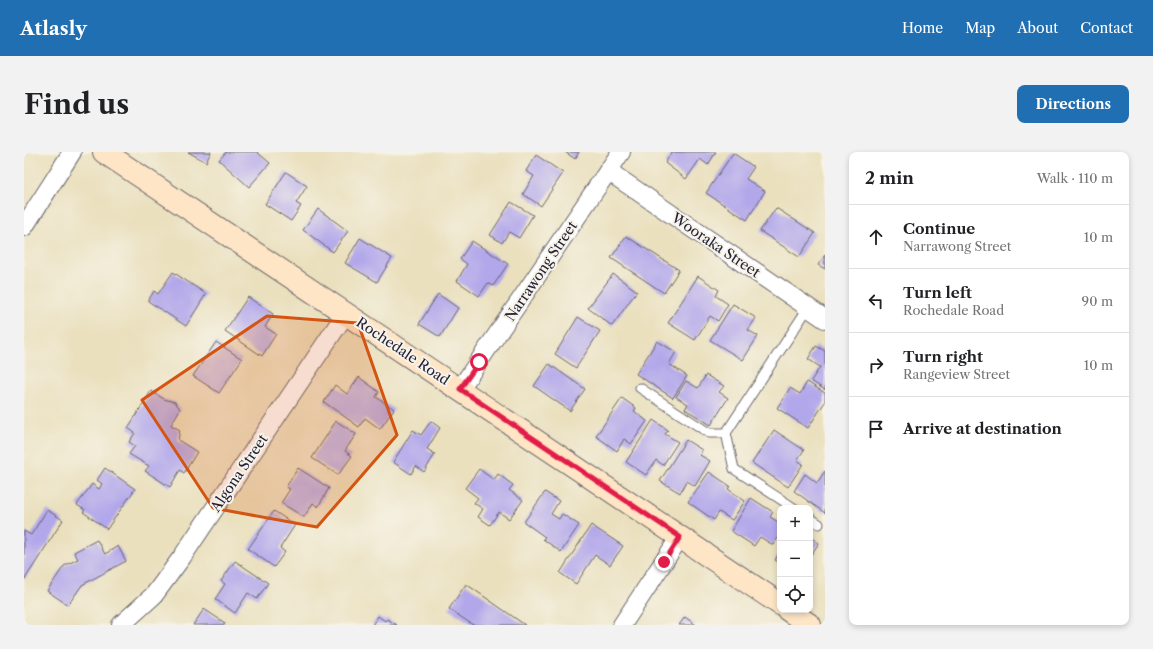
<!DOCTYPE html>
<meta charset="utf-8">
<style>
:root{--surface:#fff;--page:#f2f2f2;--text:#202124;--muted:#757577;--line:#e0e0e0;--accent:#1f6fb2}
body{margin:0;font-family:"Libre Caslon Text",serif;background:var(--page);color:var(--text)}
.controls{position:absolute;right:12px;bottom:12px;display:grid;overflow:hidden;border-radius:8px;box-shadow:0 2px 6px #0003}
.controls button{width:36px;height:36px;display:grid;place-items:center;padding:0;border:0;border-bottom:1px solid var(--line);background:var(--surface);color:var(--text);font:20px sans-serif}
.stop{position:absolute;width:12px;height:12px;margin:-9px;border:3px solid #e11d48;border-radius:50%;background:#fff}
.stop.end{background:#e11d48;border-color:#fff;box-shadow:0 1px 4px #0008}
.list{margin:0;padding:0;list-style:none}
h2{display:flex;justify-content:space-between;align-items:center;height:52px;margin:0;padding:0 16px;font-size:17px}
h2 small{font-size:13px;font-weight:400;color:var(--muted)}
.list li{display:grid;grid-template-columns:26px 1fr auto;gap:12px;align-items:center;box-sizing:border-box;height:64px;padding:0 16px;border-top:1px solid var(--line)}
.list b{display:block;font-size:15px;white-space:nowrap}
.list p{margin:0;font-size:13px;white-space:nowrap;color:var(--muted)}
.list em{font-size:13px;font-style:normal;color:var(--muted)}
.icon{flex:none;width:22px;height:22px;fill:none;stroke:currentColor;stroke-width:2;stroke-linecap:round;stroke-linejoin:round}
.map{position:relative;flex:none;width:801px;height:473px;overflow:hidden;border-radius:8px}
header{display:flex;align-items:center;gap:24px;box-sizing:border-box;height:56px;padding:0 20px;background:var(--accent);color:#fff}
header strong{font-size:19px}
nav{display:flex;gap:22px;margin-inline-start:auto;font-size:14px}
.intro{display:flex;align-items:center;justify-content:space-between;box-sizing:border-box;height:96px;padding:0 24px}
h1{margin:0;font-size:28px}
.button{padding:10px 18px;border-radius:8px;background:var(--accent);color:#fff;font-size:14px;font-weight:700}
main{display:flex;gap:24px;padding:0 24px}
aside{flex:1;background:var(--surface);border-radius:8px;box-shadow:0 2px 6px #0003}
.map>svg:first-child{display:block}
.building{fill:#b2a7ea}
.lines{fill:none;stroke-linecap:round;stroke-linejoin:round}
.lane-casing{stroke:#686469;stroke-width:11}
.street-casing{stroke:#686469;stroke-width:20}
.secondary-casing{stroke:#686469;stroke-width:24}
.lane{stroke:#fff;stroke-width:9}
.street{stroke:#fff;stroke-width:18}
.secondary{stroke:#fee5c5;stroke-width:22}
.route{stroke:#e11d48;stroke-width:5}
.marked{fill:#d45411;fill-opacity:0.2;stroke:#d45411;stroke-width:3;stroke-linejoin:round}
.labels{text-anchor:middle;dominant-baseline:central;stroke-width:4;stroke-linejoin:round;paint-order:stroke}
.street-label{font-size:14px;fill:#22223b;stroke:#f7f3e8}
</style>
<header>
<strong>Atlasly</strong>
<nav><a>Home</a><a>Map</a><a>About</a><a>Contact</a></nav>
</header>
<div class="intro"><h1>Find us</h1><a class="button">Directions</a></div>
<main>
<div class="map">
<svg width="801" height="473" viewBox="0 0 801 473">
<rect width="100%" height="100%" fill="#f7f3e8"/>
<filter id="ink" filterUnits="userSpaceOnUse"><feTurbulence type="fractalNoise" baseFrequency=".025" numOctaves="2"/><feDisplacementMap in="SourceGraphic" scale="8" xChannelSelector="R" yChannelSelector="G"/><feConvolveMatrix kernelMatrix="1 2 1 2 8 2 1 2 1" color-interpolation-filters="sRGB"/></filter>
<filter id="wash" filterUnits="userSpaceOnUse"><feTurbulence type="fractalNoise" baseFrequency=".012" numOctaves="4" result="noise"/><feDisplacementMap in="SourceGraphic" scale="16" xChannelSelector="R" yChannelSelector="G"/><feGaussianBlur stdDeviation="0.9" result="paint"/><feColorMatrix in="noise" values="0 0 0 0 0 0 0 0 0 0 0 0 0 0 0 0 0 1.4 0 .05"/><feComposite in="paint" operator="in"/></filter>
<g filter="url(#wash)">
<rect width="100%" height="100%" fill="#eae0be"/>
<g id="blocks">
<!-- building -->
<g class="building">
<path d="M164 0H187L182 10Z"/>
<path d="M202 0H233L246 11 225 35 195 8Z"/>
<path d="M541 0H555L551 7Z"/>
<path d="M648 0H692L684 13 676 7 662 27 641 11Z"/>
<path d="M709 1 730 15 722 27 741 39 723 68 682 41Z"/>
<path d="M512 3 539 21 517 54 499 42 510 24 502 19Z"/>
<path d="M262 20 283 34 272 51 277 54 267 69 241 52Z"/>
<path d="M487 50 509 63 495 86 485 80 478 91 466 83Z"/>
<path d="M752 56 791 81 775 105 736 79Z"/>
<path d="M294 57 324 79 309 100 279 78Z"/>
<path d="M602 84 655 118 640 141 587 106Z"/>
<path d="M336 86 368 106 353 130 321 111Z"/>
<path d="M448 89 484 112 469 134 464 131 455 144 433 129 443 112 436 107Z"/>
<path d="M801 103V117L794 113Z"/>
<path d="M149 120 182 142 162 174 124 149 130 139 134 142Z"/>
<path d="M589 122 613 139 588 174 564 156Z"/>
<path d="M674 124 695 138 692 144 704 152 694 169 686 164 671 188 644 171Z"/>
<path d="M414 142 434 156 416 185 395 172Z"/>
<path d="M224 145 249 162 241 175 252 182 238 204 201 179Z"/>
<path d="M709 152 732 166 724 178 734 184 719 208 686 188Z"/>
<path d="M554 165 576 179 552 216 531 202Z"/>
<path d="M633 189 652 200 645 212 663 224 649 246 612 222Z"/>
<path d="M192 190 218 207 195 241 169 224Z"/>
<path d="M792 194 801 199V238L787 229 796 215 784 207Z"/>
<path d="M525 212 561 237 546 259 510 234Z"/>
<path d="M682 223 700 234 695 240 704 246 687 273 661 257 664 252 652 245 662 229 674 236Z"/>
<path d="M335 225 355 240 352 245 370 257 356 277 341 266 335 275 300 250 311 233 323 242Z"/>
<path d="M783 230 801 241V250L784 276 753 256 766 236 776 242Z"/>
<path d="M127 239 140 247 151 250 156 257 147 273 156 278 154 288 173 300 160 321 156 318 146 335 121 319 125 314 105 302 111 294 105 290 111 281 104 276Z"/>
<path d="M598 246 612 256 610 259 623 269 607 292 600 287 593 299 572 284Z"/>
<path d="M629 268 644 278 641 282 654 290 639 313 632 308 622 323 602 310Z"/>
<path d="M312 269 332 282 321 299 328 304 314 323 288 306Z"/>
<path d="M407 269 416 276 403 297 411 302 400 320 392 314 387 322 369 310 389 278 397 283Z"/>
<path d="M750 278 780 298 773 308 779 312 764 335 728 311Z"/>
<path d="M662 288 678 298 676 303 686 309 671 334 663 329 656 341 636 329Z"/>
<path d="M81 316 111 337 83 377 59 360 61 358 53 353 68 332 75 337 78 332 73 328Z"/>
<path d="M274 316 305 336 294 355 289 351 280 365 257 351 266 337 262 335Z"/>
<path d="M455 317 470 328 474 322 489 333 485 338 499 348 485 367 475 360 466 373 454 365 459 357 450 351 454 346 441 336Z"/>
<path d="M801 319V361L770 339 781 322 793 331Z"/>
<path d="M685 320 706 334 704 337 721 349 708 368 695 360 690 368 664 350Z"/>
<path d="M521 340 535 349 527 362 535 367 538 362 555 373 537 400 519 387 521 385 500 370Z"/>
<path d="M727 346 749 360 746 365 756 371V383L749 393 736 385 730 394 707 379Z"/>
<path d="M23 358 39 368 1 427 0 426V379L7 383Z"/>
<path d="M250 359 271 373 256 396 261 400 250 415 224 397Z"/>
<path d="M567 373 599 394 586 413 571 403 552 432 536 421Z"/>
<path d="M786 385 795 391 786 404Z"/>
<path d="M73 388 81 402 94 394 102 409 58 433 44 453 23 439 40 414 54 407 50 400Z"/>
<path d="M756 400V411L751 408Z"/>
<path d="M211 409 244 431 233 447 224 441 211 461 191 447 201 432 197 429Z"/>
<path d="M442 432 501 473H449L425 457Z"/>
<path d="M180 457 201 471 200 473H169Z"/>
<path d="M354 464 361 469 363 467 373 473H348Z"/>
<path d="M661 465 672 473H655Z"/>
</g>
</g>
</g>
<g filter="url(#ink)">
<use href="#blocks" fill-opacity="0" stroke="#686469" stroke-width="1"/>
<g class="lines">
<defs>
<g id="lane">
<path d="M616 236 685 281H702"/>
<path d="M770 356 710 317 702 281 784 156"/>
<path d="M786 366 795 372"/>
</g>
<g id="street">
<path d="M584 19 801 167"/>
<path d="M0 75 48 0"/>
<path d="M436 237 597 0"/>
<path d="M97 473 130 443 158 405 322 161"/>
<path d="M598 473 656 385"/>
</g>
<g id="secondary">
<path d="M80 0 756 452"/>
<path d="M764 458 786 473"/>
</g>
</defs>
<!-- lane casing -->
<use href="#lane" class="lane-casing"/>
<!-- street casing -->
<use href="#street" class="street-casing"/>
<!-- secondary casing -->
<use href="#secondary" class="secondary-casing"/>
<!-- lane -->
<use href="#lane" class="lane"/>
<!-- street -->
<use href="#street" class="street"/>
<!-- secondary -->
<use href="#secondary" class="secondary"/>
</g>
</g>
<g class="lines" filter="url(#ink)">
<!-- route -->
<path class="route" d="M455 210 436 237 656 385 640 410"/>
</g>
<!-- marked area -->
<path class="marked" d="M243 164 334 171 373 283 293 375 189 356 118 248Z"/>
<g class="labels">
<!-- street labels -->
<g class="street-label">
<text transform="translate(692 93) rotate(34)">Wooraka Street</text>
<text transform="translate(517 119) rotate(-56)">Narrawong Street</text>
<text transform="translate(379 199) rotate(34)">Rochedale Road</text>
<text transform="translate(215 321) rotate(-56)">Algona Street</text>
</g>
</g>
</svg>
<div class="controls">
<button>+</button>
<button>−</button>
<button><svg class="icon" aria-label="locate" viewBox="0 0 24 24"><circle cx="12" cy="12" r="6"/><path d="M12 2v4M12 18v4M2 12h4M18 12h4"/></svg></button>
</div>
<div class="stop" style="left:455px;top:210px"></div>
<div class="stop end" style="left:640px;top:410px"></div>
</div>
<aside>
<h2>2 min<small>Walk · 110 m</small></h2>
<ul class="list">
<li><svg class="icon" aria-label="ahead" viewBox="0 0 24 24"><path d="M12 20V5M6 11l6-6 6 6"/></svg><div><b>Continue</b><p>Narrawong Street</p></div><em>10 m</em></li>
<li><svg class="icon" aria-label="left" viewBox="0 0 24 24"><path d="M17 20v-9H6M10 6l-5 5 5 5"/></svg><div><b>Turn left</b><p>Rochedale Road</p></div><em>90 m</em></li>
<li><svg class="icon" aria-label="right" viewBox="0 0 24 24"><path d="M7 20v-9h11M14 6l5 5-5 5"/></svg><div><b>Turn right</b><p>Rangeview Street</p></div><em>10 m</em></li>
<li><svg class="icon" aria-label="arrive" viewBox="0 0 24 24"><path d="M6 21V4h12l-3 4 3 4H6"/></svg><div><b>Arrive at destination</b></div></li>
</ul>
</aside>
</main>
